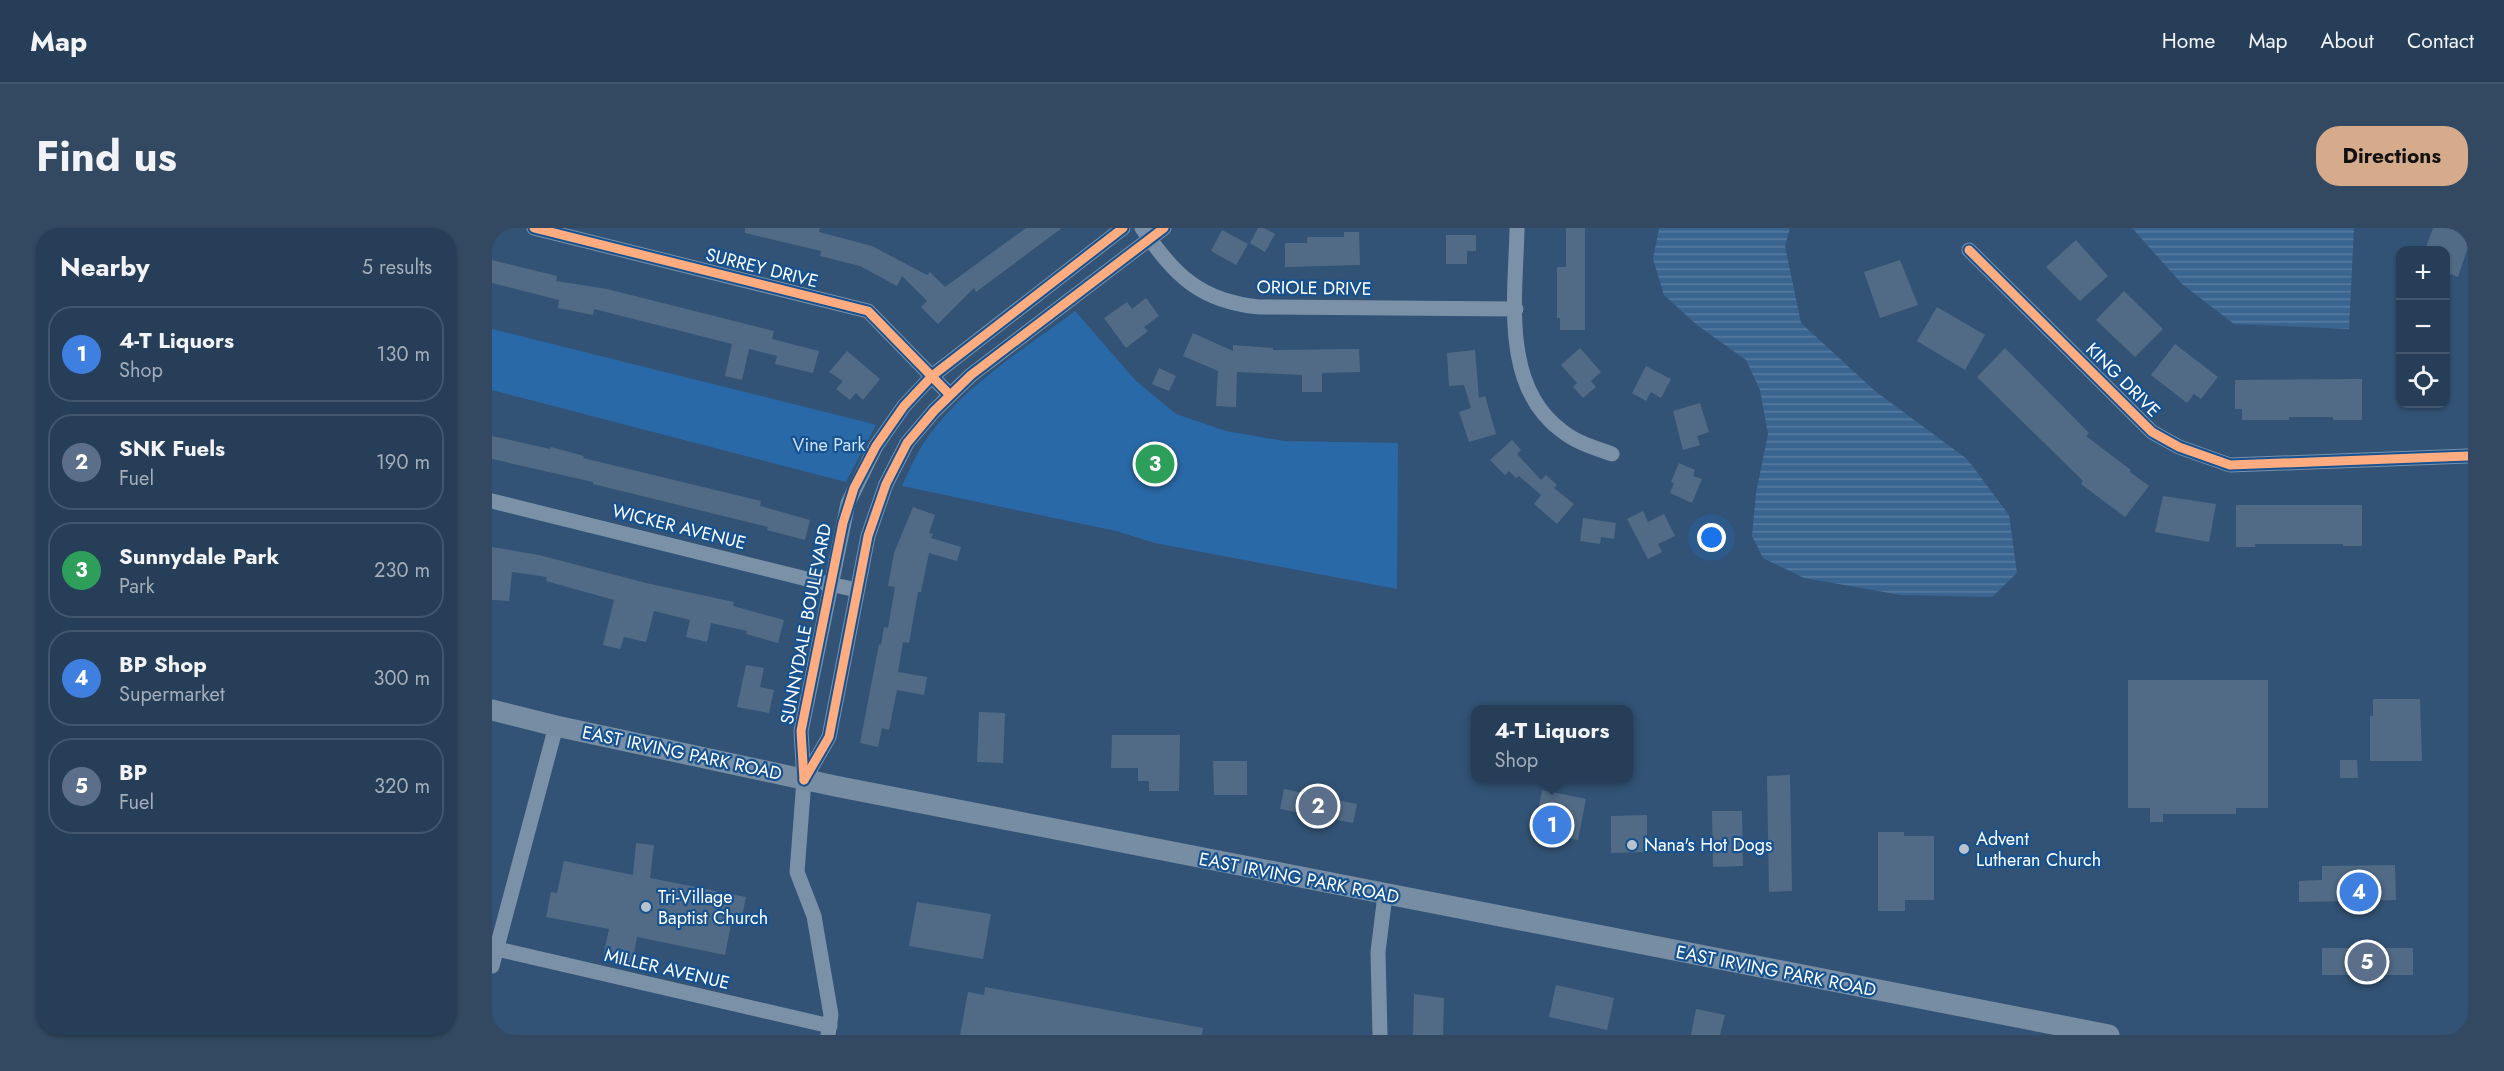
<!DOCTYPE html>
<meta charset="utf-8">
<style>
:root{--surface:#263e58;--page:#324961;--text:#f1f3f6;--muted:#a4aeba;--line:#42576e;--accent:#d6ab8b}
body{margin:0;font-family:Jost,sans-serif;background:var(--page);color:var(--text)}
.controls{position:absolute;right:18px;top:18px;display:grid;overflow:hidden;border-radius:12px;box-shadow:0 2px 4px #0004}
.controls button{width:54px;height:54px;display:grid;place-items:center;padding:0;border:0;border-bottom:2px solid var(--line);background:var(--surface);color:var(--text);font:30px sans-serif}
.you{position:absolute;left:1220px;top:310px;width:21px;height:21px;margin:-15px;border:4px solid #fff;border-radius:50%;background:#1a73e8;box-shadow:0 0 0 9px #1a73e833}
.badge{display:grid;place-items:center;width:39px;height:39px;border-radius:50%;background:var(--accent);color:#fff;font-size:20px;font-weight:700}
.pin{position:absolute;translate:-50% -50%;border:3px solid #fff;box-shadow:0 2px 6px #0006}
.popup{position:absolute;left:979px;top:477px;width:162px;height:78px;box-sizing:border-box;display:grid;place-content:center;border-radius:12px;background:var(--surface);filter:drop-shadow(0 2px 4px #0005);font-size:20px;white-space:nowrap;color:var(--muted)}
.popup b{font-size:22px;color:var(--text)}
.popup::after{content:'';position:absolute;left:50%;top:100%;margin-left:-12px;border:12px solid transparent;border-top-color:var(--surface)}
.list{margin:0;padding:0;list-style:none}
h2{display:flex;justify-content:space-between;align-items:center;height:78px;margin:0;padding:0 24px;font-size:26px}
h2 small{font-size:20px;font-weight:400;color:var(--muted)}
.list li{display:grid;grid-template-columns:39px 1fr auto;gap:18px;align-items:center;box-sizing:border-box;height:96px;margin:0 12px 12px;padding:0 12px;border:2px solid var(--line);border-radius:24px}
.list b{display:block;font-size:22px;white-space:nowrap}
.list p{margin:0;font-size:20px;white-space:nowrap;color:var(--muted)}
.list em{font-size:20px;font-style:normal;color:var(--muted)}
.icon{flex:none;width:33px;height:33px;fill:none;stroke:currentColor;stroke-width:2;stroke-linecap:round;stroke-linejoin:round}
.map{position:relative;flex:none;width:1976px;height:807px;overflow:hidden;border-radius:24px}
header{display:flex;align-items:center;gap:36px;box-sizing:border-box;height:84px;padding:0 30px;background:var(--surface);border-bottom:2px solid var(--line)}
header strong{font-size:28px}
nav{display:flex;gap:33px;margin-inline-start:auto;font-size:21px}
.intro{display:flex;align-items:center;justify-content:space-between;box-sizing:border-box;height:144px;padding:0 36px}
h1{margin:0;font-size:42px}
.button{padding:15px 27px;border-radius:24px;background:var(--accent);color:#111;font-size:21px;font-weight:700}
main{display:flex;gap:36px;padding:0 36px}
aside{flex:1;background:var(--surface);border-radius:24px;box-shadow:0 2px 4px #0004}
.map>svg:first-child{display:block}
.green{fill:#2a69a7}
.water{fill:url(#water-rules)}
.building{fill:#516b86}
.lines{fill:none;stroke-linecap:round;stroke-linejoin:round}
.street{stroke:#7a91a8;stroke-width:15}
.secondary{stroke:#768da4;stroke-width:21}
.cycleway-casing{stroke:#175290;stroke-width:13}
.cycleway{stroke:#ffac80;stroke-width:9}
.poi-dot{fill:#b7c3cf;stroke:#175290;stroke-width:2}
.labels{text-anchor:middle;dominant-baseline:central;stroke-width:4.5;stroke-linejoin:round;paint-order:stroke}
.street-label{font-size:18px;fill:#fff;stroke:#175290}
.park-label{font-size:18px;fill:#cbe3fb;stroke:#175290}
.poi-label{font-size:18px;fill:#fff;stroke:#175290;text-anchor:start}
</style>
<header>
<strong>Map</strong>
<nav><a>Home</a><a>Map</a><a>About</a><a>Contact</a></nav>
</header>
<div class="intro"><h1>Find us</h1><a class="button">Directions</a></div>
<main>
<aside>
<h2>Nearby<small>5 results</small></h2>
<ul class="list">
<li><span class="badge" style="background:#3f7fe0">1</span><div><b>4-T Liquors</b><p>Shop</p></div><em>130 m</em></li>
<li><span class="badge" style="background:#5c6f8a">2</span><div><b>SNK Fuels</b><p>Fuel</p></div><em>190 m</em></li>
<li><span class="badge" style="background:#2e9e5b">3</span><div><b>Sunnydale Park</b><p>Park</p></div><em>230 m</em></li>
<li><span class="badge" style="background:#3f7fe0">4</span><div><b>BP Shop</b><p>Supermarket</p></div><em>300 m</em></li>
<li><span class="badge" style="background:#5c6f8a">5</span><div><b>BP</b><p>Fuel</p></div><em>320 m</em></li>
</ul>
</aside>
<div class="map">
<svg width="1976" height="807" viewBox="0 0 1976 807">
<defs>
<pattern id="water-rules" width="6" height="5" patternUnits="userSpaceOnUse" patternTransform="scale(1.5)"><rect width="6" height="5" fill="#3b6591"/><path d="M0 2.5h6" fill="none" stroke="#587ca2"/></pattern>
</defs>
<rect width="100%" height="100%" fill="#325375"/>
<!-- green -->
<g class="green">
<path d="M583 83 644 153 684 186 734 203 792 213 906 215 905 361 663 315 624 303 410 258C417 243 424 226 433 213 471 158 531 122 583 83Z"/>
<path d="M0 101 377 195 384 197 354 254 0 162Z"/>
</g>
<!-- water -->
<g class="water">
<path d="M1167 0H1298L1293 18 1309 95 1383 163 1475 231 1517 287 1525 345 1500 369 1409 367 1312 350 1271 330 1260 308 1264 265 1276 206 1268 162 1254 132 1205 97 1172 67 1161 31Z"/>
<path d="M1640 0H1862L1857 101 1742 96 1690 56Z"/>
</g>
<!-- building -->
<g class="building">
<path d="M253 0H328L327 4 380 18 435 47 438 44 453 59 534 0H570L484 64 482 60 446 96 429 79 435 73 410 48 405 58 368 38 328 28 329 23 253 5Z"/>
<path d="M766 0H772L783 6 773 24 758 15Z"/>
<path d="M1074 0H1093V102H1068V90H1065V39H1074Z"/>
<path d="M1941 0H1976V19L1966 49 1953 44V22H1933Z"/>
<path d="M730 2 756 16 744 37 719 23Z"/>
<path d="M852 4H867L868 37 793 39V15H815V9H852Z"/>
<path d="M954 7H984V23H975V36H954Z"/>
<path d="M1584 12 1616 48 1588 73 1554 39Z"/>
<path d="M0 32 65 48 64 53 115 61 282 103 280 111 327 123 321 145 283 136 285 128 257 121 250 152 233 148 240 116 102 81 101 87 66 80 67 72 0 55Z"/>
<path d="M1408 32 1426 77 1388 90 1372 44Z"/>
<path d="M1632 63 1671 101 1643 129 1604 92Z"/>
<path d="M654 70 667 88 652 99 656 103 634 120 612 90 635 74 640 81Z"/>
<path d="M1445 79 1493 107 1473 142 1425 113Z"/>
<path d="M701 105 741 123V117L781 120V122L867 121 868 144 830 145V164H810V147L745 144 744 179 724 178 726 143 691 128Z"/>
<path d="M1683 116 1726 149 1709 171 1702 166 1695 175 1659 147Z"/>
<path d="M1088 120 1109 144 1099 153 1104 159 1091 170 1081 159 1085 155 1069 137Z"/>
<path d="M1513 120 1597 205 1594 208 1639 242 1638 244 1657 258 1633 289 1589 256 1591 253 1485 149Z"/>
<path d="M983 122 987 170 993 168 1004 206 977 214 967 184 979 180 972 157 957 158 955 125Z"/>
<path d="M355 123 388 151 371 172 364 165 358 172 344 161 351 153 337 144Z"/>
<path d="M1154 138 1179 151 1169 170 1159 164 1154 173 1140 165Z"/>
<path d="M667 140 684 148 677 163 660 156Z"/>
<path d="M1870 151V192H1841V189H1797V192H1750V181H1743V152Z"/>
<path d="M1208 175 1217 204 1205 208 1208 217 1191 222 1181 183Z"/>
<path d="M0 208 58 221 59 219 92 228 91 230 269 273 268 278 318 292 313 312 275 302 276 299 101 256V254L0 231Z"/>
<path d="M1020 212 1029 222 1025 226 1049 252 1054 247 1065 257 1062 260 1082 276 1065 296 1042 276 1049 267 1027 248 1024 250 1017 243 1013 247 998 232Z"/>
<path d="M1187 235 1203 242 1201 248 1210 251 1200 275 1178 265 1182 255 1179 254Z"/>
<path d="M1671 268 1724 276 1717 314 1663 304Z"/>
<path d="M1744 277H1870V318H1851V316H1763V319H1744Z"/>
<path d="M421 279 443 287 437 305 441 306 439 310 469 319 465 333 437 325 429 364H426L417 415 411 414 406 444 435 449 432 467 405 462 397 502 390 500 386 519 368 515 387 416 389 417 392 399 396 400 403 359 396 358 402 325Z"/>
<path d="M1151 283 1156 294 1172 286 1183 308 1166 316 1170 324 1156 331 1135 291Z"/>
<path d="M1091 290 1124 295 1122 311 1109 309 1108 316 1088 313Z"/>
<path d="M0 319 47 327 154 355 242 374 241 378 292 392 286 415 254 406 255 403 219 395 215 414 194 409 198 392 162 383 154 414 132 409 128 421 111 417 122 372 54 353 55 349 20 344 17 373 0 372Z"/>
<path d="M254 437 272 440 268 459 282 462 277 485 245 479Z"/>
<path d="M1636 452H1776V580H1744V586H1671V594H1658V580H1636Z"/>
<path d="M1881 471H1928L1930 533H1878V488H1881Z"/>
<path d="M487 484 513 485 511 535 485 534Z"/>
<path d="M620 507H688L687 563H657V553H646V540H619Z"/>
<path d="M1848 532H1865L1866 550H1848Z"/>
<path d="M721 533H755V567H722Z"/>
<path d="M1298 547 1300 663 1277 664 1275 548Z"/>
<path d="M792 561 865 576 861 595 788 581Z"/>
<path d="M1050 562 1094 571 1086 612 1042 603Z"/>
<path d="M1220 583H1250L1251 638 1221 639Z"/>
<path d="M1155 587V624L1119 625V588Z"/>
<path d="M1386 604H1412V608H1442V672H1413V683H1386Z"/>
<path d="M144 615 162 617 158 650 254 669 249 693 240 691 233 727 145 709 140 735 111 729 117 701 54 689 59 664 65 665 72 633 141 647Z"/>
<path d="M1903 637 1904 672 1807 674V653L1830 652V638Z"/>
<path d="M425 674 499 686 491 731 417 718Z"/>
<rect x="1830" y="720" width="91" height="27"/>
<path d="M1064 757 1122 770 1115 802 1057 789Z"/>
<path d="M493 759 711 800 710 807H468L476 764 492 767Z"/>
<path d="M922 766 952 770 951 807H921Z"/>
<path d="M1204 781 1233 787 1228 807H1199Z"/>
</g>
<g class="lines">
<!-- street -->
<g class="street">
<path d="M42 0 376 83 458 167"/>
<path d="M650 0C683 47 707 73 767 79L1024 81"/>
<path d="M1025 0C1024 66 1008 158 1070 203 1085 215 1103 220 1120 226"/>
<path d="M1477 22 1660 204 1687 219 1738 237 1976 228"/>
<path d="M0 273 319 352 365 362"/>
<path d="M312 552 337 509 376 308 394 256 415 215 442 183 479 147 672 0"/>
<path d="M5 721 338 798"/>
<path d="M0 738 64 498"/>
<path d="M336 807 339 787 322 688 305 644 312 552 309 503 356 275 384 218 412 178 440 148 631 0"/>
<path d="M888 807 886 724 893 667"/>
</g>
<!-- secondary -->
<path class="secondary" d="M0 482 64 498 343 558 1617 807"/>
<defs>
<g id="cycleway">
<path d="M42 0 376 83 458 167"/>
<path d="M1477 22 1660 204 1687 219 1738 237 1976 228"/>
<path d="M312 552 337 509 376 308 394 256 415 215 442 183 479 147 672 0"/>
<path d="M312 552 309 503 351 295 362 260 384 218 412 178 440 148 631 0"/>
</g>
</defs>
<!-- cycleway casing -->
<use href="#cycleway" class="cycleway-casing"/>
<!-- cycleway -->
<use href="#cycleway" class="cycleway"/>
</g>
<!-- markers -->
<g class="poi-dot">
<circle cx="1140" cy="617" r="6"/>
<circle cx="1472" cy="621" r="6"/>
<circle cx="154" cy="679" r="6"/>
</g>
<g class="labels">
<!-- street labels -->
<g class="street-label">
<text transform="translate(270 40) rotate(14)">SURREY DRIVE</text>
<text transform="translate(822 60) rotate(1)">ORIOLE DRIVE</text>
<text transform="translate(1631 152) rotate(45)">KING DRIVE</text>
<text transform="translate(187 299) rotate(14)">WICKER AVENUE</text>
<text transform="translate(314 396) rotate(-79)">SUNNYDALE BOULEVARD</text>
<text transform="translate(190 525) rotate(12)">EAST IRVING PARK ROAD</text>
<text transform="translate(807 650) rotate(11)">EAST IRVING PARK ROAD</text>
<text transform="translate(175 741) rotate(13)">MILLER AVENUE</text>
<text transform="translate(1284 743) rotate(11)">EAST IRVING PARK ROAD</text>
</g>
<!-- park labels -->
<g class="park-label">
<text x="337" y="217">Vine Park</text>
</g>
<!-- poi labels -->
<g class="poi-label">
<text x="1484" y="611">Advent<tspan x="1484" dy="21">Lutheran Church</tspan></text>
<text x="1152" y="617">Nana's Hot Dogs</text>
<text x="166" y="669">Tri-Village<tspan x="166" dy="21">Baptist Church</tspan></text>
</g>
</g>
</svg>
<div class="controls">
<button>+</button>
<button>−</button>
<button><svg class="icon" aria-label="locate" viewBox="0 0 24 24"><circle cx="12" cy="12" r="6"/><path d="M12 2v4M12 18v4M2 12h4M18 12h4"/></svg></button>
</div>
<div class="you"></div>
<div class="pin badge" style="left:1060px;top:597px;background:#3f7fe0">1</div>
<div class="popup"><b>4-T Liquors</b>Shop</div>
<div class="pin badge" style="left:826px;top:578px;background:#5c6f8a">2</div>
<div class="pin badge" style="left:663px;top:236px;background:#2e9e5b">3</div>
<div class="pin badge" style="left:1867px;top:664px;background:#3f7fe0">4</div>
<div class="pin badge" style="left:1875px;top:734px;background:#5c6f8a">5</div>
</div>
</main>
